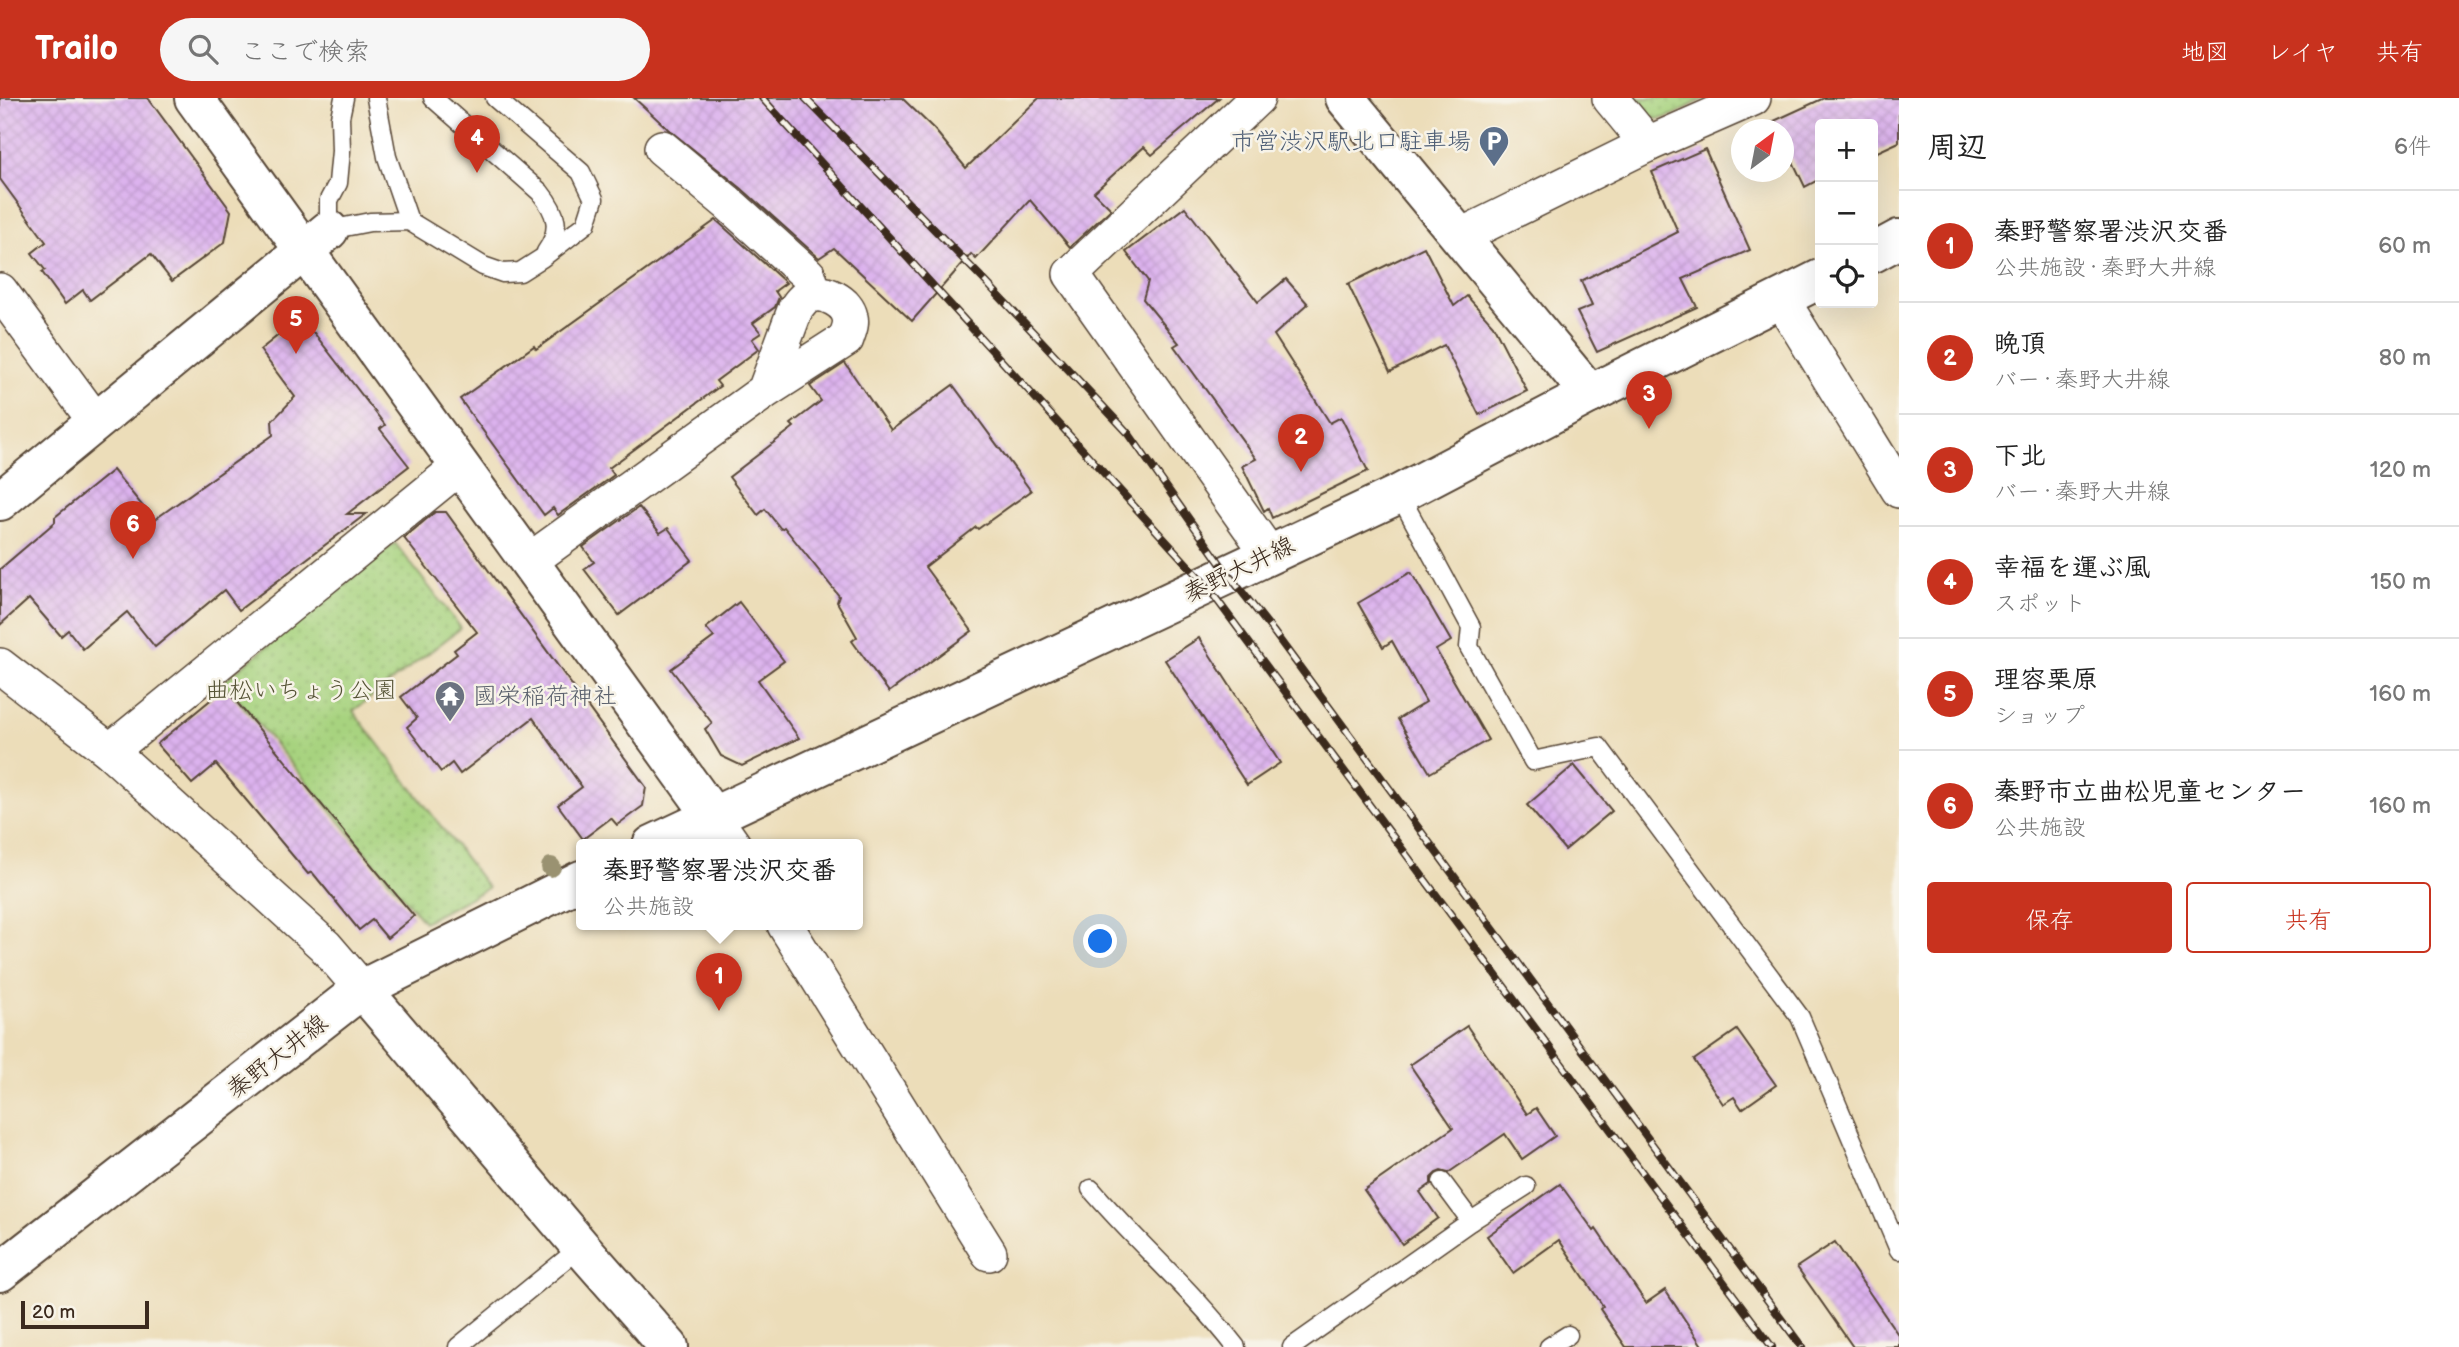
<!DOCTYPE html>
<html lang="ja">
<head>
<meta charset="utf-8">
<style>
  body { margin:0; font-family:"Balsamiq Sans","Klee One",sans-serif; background:#f6f6f6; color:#222 }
  .controls { position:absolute; right:21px; top:21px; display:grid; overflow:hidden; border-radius:7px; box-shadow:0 7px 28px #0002 }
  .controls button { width:63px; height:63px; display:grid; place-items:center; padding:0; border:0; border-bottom:2px solid #e0e0e0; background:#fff; color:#222; font:35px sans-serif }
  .compass { position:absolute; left:1731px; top:21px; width:63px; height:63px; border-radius:50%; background:#fff; box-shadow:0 7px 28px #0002; rotate:32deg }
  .scale { position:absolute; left:21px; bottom:18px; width:128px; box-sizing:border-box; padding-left:7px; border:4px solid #3b2a1e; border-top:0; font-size:19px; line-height:24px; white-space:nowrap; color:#3b2a1e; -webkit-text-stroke:5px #f7f3e8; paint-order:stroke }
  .you { position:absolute; left:1101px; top:844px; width:24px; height:24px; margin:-18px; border:5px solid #fff; border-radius:50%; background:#1a73e8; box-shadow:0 0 0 10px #1a73e833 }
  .badge { display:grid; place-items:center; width:46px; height:46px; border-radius:50%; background:#c8321e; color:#fff; font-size:23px; font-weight:700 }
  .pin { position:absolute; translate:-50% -58px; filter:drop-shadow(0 2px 4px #0008) }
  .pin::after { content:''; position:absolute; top:37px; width:24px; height:21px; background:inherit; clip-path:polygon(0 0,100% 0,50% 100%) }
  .popup { position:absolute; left:576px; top:741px; width:287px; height:91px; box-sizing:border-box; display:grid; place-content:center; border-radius:7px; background:#fff; filter:drop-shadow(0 2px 5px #0005); font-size:23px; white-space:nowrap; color:#767676 }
  .popup b { font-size:26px; color:#222 }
  .popup::after { content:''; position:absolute; left:50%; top:100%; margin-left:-14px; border:14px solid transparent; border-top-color:#fff }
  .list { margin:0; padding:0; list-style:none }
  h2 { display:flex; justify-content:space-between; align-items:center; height:91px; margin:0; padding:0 28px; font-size:30px }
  h2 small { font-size:23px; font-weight:400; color:#767676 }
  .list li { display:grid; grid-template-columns:46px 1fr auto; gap:21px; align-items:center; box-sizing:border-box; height:112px; padding:0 28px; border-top:2px solid #e0e0e0 }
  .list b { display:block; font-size:26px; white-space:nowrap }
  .list p { margin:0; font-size:23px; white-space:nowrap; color:#767676 }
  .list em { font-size:23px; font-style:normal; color:#767676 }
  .actions { display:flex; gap:14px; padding:21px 28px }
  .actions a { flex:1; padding:16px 0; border:2px solid #c8321e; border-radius:7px; text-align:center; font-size:24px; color:#c8321e }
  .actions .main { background:#c8321e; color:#fff }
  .icon { flex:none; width:38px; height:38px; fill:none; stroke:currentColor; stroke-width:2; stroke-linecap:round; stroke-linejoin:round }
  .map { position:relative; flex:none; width:1899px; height:1249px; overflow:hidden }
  header { display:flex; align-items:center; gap:42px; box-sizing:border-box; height:98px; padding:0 35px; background:#c8321e; color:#fff }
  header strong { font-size:33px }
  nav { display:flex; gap:38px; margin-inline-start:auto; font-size:24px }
  .search { width:490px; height:63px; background:#f6f6f6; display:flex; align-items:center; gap:18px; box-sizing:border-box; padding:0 24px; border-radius:38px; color:#767676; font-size:26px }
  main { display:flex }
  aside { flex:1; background:#fff }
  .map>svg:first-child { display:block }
  .park { fill:url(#park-dots); stroke:#717e4e; stroke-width:2 }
  .building { fill:url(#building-cross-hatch) }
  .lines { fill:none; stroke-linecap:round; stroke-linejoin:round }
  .lane-casing { stroke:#564535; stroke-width:21 }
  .street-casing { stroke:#564535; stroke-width:38 }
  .secondary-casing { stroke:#564535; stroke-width:42 }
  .lane { stroke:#fff; stroke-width:18 }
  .street { stroke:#fff; stroke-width:35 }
  .secondary { stroke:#fff; stroke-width:38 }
  .rail-casing { stroke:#3b2a1e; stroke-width:8 }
  .rail { stroke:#f7f3e8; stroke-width:5; stroke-dasharray:16; stroke-linecap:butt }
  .tree { fill:#9a9271 }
  .labels { text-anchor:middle; stroke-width:5; stroke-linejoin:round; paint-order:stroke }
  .service-label { font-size:24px; fill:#4e5e75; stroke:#f7f3e8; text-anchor:end }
  .street-label { font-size:24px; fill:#3b2a1e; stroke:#f7f3e8 }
  .park-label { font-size:24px; fill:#565436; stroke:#f7f3e8 }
  .worship-label { font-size:24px; fill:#5b616d; stroke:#f7f3e8; text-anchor:start }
</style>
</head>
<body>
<header>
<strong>Trailo</strong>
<div class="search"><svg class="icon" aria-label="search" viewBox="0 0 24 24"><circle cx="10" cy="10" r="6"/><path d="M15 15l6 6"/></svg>ここで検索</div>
<nav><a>地図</a><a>レイヤ</a><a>共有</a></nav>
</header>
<main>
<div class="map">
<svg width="1899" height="1249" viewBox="0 0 1899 1249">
  <defs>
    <pattern id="park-dots" width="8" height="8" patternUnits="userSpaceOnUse" patternTransform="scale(1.75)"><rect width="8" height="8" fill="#a7d37f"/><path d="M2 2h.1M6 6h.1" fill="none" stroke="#91b56d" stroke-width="1.8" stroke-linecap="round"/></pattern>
    <pattern id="building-cross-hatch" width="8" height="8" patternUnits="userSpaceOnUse" patternTransform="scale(1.75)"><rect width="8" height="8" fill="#dcb2ee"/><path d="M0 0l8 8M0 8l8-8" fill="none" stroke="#be99cc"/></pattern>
  </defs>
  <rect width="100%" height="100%" fill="#f7f3e8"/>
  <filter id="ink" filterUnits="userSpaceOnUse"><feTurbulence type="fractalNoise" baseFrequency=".0143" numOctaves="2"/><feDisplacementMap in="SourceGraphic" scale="14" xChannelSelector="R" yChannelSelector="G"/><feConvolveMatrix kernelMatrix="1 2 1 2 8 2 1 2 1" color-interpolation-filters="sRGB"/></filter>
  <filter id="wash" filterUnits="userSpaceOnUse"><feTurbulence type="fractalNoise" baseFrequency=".00686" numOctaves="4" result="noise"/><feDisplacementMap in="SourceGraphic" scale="28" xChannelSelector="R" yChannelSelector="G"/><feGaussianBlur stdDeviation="1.57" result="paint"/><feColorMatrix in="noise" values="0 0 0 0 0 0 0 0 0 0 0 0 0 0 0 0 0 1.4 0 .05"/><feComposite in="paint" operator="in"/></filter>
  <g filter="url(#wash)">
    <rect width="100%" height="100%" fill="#ecddb9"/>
    <!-- park -->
    <g class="park">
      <path d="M1625,0H1706C1669,17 1656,37 1625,0Z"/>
      <path d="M395,445L461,530L353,613L488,790L424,824L223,584Z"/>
    </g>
    <g id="blocks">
      <!-- building -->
      <g class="building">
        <path d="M0,0H148L231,113L225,144L172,183L151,156L90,202L83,192L65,206L42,174L45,172L32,155L46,144L0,81Z"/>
        <path d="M634,0H902L934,31L966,70L1039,0H1219L1152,57L1144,49L1094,94L1111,111L1070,149L1030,102L976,161L971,156L912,223L834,150L819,160L741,90L668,31Z"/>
        <path d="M1824,0H1899V44L1873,56V26H1820V81L1805,89L1783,43V32H1778L1774,23Z"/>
        <path d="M1705,51L1750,152L1683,181L1697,209L1597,254L1577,214L1592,208L1581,183L1678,134L1652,74Z"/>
        <path d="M1185,109L1258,204L1286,181L1308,206L1274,237L1330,325L1341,319L1368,373L1272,420L1268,410L1264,413L1242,368L1256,361L1174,248L1179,245L1143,201L1148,183L1126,154Z"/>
        <path d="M716,122L786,185L775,193L779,199L775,209L753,225L761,235L752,241L759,251L716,283L720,288L609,370L614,377L558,417L553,410L544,417L460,301L534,248L536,251Z"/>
        <path d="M1424,149L1454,208L1467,198L1493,227L1527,293L1479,317L1444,247L1390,274L1348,186Z"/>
        <path d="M286,231L314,235L385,327L380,331L409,368L347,416H366L239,512L224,492L155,549L127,514L83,551L68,532L61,538L29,501L0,527V471L55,424V419L113,372L154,422L273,337L272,323L295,299L260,252Z"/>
        <path d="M845,265L891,332L953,287L1031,393L978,431L976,429L925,469L972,533L889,594L852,543L857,539L837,504L839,498L784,429L781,431L765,411L758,417L729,379L794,329L791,326L821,303L810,288Z"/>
        <path d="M639,409L660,435L668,430L692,462L619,517L584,471L594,464L583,449Z"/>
        <path d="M435,414H446L646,689L643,708L617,727L611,720L583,741L558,707L582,689L533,620L460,676L452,665L441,674L407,629L417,620L401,599L457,556L454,552L477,534L404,440Z"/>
        <path d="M1411,474L1451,543L1436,552L1488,642L1430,675L1398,621L1426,604L1392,543L1383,549L1358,505Z"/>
        <path d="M739,504L784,563L758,582L799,640L742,668L721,658L705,631L712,625L671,571L714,539L706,530Z"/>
        <path d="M1199,540L1280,665L1247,687L1165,562Z"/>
        <path d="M225,590L414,818L387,840L372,822L359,832L312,774L308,776L216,666L192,686L157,646Z"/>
        <path d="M1574,667L1612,713L1565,752L1527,707Z"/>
        <path d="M1467,928L1527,1016L1536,1010L1555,1038L1522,1061L1505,1036L1448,1075L1441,1073L1436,1075L1431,1080V1086L1420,1094L1438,1120L1402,1146L1364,1092L1453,1030L1410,967Z"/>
        <path d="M1737,932L1776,987L1742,1011L1734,999L1723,1006L1694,962Z"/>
        <path d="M1560,1086L1594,1133L1596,1131L1646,1205L1665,1192L1703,1249H1626L1600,1211L1603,1208L1559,1142L1513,1175L1487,1138Z"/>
        <path d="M1835,1144L1899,1238V1249H1853L1797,1169Z"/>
      </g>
    </g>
  </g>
  <g filter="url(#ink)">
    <use href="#blocks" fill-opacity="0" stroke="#564535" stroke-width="2"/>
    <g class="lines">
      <!-- lane casing -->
      <g class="lane-casing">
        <g id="lane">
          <path d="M344,0L340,19L341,53L338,85L329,102V132L370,124L409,123L483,168L503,175L520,174L542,160L586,126L594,101L581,74L495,0"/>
          <path d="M376,0L387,59L409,123"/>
          <path d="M433,0L540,94C557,115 562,131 546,154"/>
          <path d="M1399,396L1471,529L1469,549L1533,663L1599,649L1800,919L1899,1152"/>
          <path d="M1442,1084L1471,1123"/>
          <path d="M1091,1091C1137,1145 1192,1192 1236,1249"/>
          <path d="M458,1249L581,1149"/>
          <path d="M1292,1249L1471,1123L1526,1088"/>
          <path d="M1549,1249L1568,1237"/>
        </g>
      </g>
      <!-- street casing -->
      <g class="street-casing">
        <g id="street">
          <path d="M1257,0L1071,176L1269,456"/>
          <path d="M1610,0L1648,46"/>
          <path d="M662,50L728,105L808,177L814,196"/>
          <path d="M1459,139L1648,46L1753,0"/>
          <path d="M0,193L96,324"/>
          <path d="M1781,201L1899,392"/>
          <path d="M528,464L765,293L795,212C799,206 803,200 810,197C825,192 847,204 850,219C852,227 848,234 846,241L765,293"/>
          <path d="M0,568L110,653L325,848L362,891"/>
          <path d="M110,653L459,369"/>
          <path d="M712,717L733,747"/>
          <path d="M785,827L989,1155"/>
        </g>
      </g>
      <!-- secondary casing -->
      <g class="secondary-casing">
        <g id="secondary">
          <path d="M194,0L712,717"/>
          <path d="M1345,0L1590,296"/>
          <path d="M1873,155L1899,141"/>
          <path d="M0,403L329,132"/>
          <path d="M652,747L1399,396L1590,296L1820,181"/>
          <path d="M362,891L581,1149L669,1249"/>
          <path d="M0,1174L362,891L581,782"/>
        </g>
      </g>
      <!-- lane -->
      <use href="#lane" class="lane"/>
      <!-- street -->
      <use href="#street" class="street"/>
      <!-- secondary -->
      <use href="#secondary" class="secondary"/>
      <!-- rail casing -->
      <g class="rail-casing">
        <g id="rail">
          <path d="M762,0L1206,487L1772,1249"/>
          <path d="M805,0L984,182L1129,336L1227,475L1273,533L1802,1249"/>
        </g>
      </g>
      <!-- rail -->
      <use href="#rail" class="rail"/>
    </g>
    <!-- trees -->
    <circle class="tree" cx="551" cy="769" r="10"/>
  </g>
  <!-- icons -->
  <defs>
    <g id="parking-pin" transform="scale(1.575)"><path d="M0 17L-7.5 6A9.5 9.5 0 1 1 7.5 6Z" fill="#5c6f8a" stroke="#f7f3e8"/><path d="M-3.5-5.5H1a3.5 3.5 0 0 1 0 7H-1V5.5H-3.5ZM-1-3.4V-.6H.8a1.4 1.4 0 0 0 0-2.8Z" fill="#fff"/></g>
    <g id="temple-pin" transform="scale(1.575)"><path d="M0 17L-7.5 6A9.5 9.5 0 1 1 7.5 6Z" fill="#6b7280" stroke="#f7f3e8"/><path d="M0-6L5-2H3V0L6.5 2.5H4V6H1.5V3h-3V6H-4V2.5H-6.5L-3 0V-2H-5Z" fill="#fff"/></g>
  </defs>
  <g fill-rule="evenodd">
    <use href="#parking-pin" x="1494" y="43"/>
    <use href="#temple-pin" x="450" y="598"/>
  </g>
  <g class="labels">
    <!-- service labels -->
    <g class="service-label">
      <text x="1471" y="51">市営渋沢駅北口駐車場</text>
    </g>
    <!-- street labels -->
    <g class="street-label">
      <text transform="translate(1239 471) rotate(-26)" y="8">秦野大井線</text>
      <text transform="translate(277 958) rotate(-38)" y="8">秦野大井線</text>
    </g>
    <!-- park labels -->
    <g class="park-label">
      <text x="301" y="600">曲松いちょう公園</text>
    </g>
    <!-- worship labels -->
    <g class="worship-label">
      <text x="473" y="606">國栄稲荷神社</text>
    </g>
  </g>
</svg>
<div class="controls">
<button>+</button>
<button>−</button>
<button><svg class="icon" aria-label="locate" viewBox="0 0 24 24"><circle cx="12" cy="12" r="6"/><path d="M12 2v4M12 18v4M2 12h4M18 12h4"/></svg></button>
</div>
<svg class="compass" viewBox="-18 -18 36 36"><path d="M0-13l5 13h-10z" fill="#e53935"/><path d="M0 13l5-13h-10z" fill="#767676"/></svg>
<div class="scale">20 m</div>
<div class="you"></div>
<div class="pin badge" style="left:719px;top:913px">1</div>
<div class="popup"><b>秦野警察署渋沢交番</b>公共施設</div>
<div class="pin badge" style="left:1301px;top:374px">2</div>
<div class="pin badge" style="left:1649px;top:331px">3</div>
<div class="pin badge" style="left:477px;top:75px">4</div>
<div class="pin badge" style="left:296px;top:256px">5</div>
<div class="pin badge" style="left:133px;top:461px">6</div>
</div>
<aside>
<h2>周辺<small>6件</small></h2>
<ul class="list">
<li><span class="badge">1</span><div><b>秦野警察署渋沢交番</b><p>公共施設 · 秦野大井線</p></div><em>60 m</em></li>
<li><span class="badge">2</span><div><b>晩頂</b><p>バー · 秦野大井線</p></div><em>80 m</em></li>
<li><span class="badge">3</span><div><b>下北</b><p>バー · 秦野大井線</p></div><em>120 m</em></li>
<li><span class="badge">4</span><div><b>幸福を運ぶ風</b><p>スポット</p></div><em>150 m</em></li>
<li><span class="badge">5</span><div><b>理容栗原</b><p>ショップ</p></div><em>160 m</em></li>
<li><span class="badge">6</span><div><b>秦野市立曲松児童センター</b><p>公共施設</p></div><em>160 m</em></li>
</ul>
<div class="actions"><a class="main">保存</a><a>共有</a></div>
</aside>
</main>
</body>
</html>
